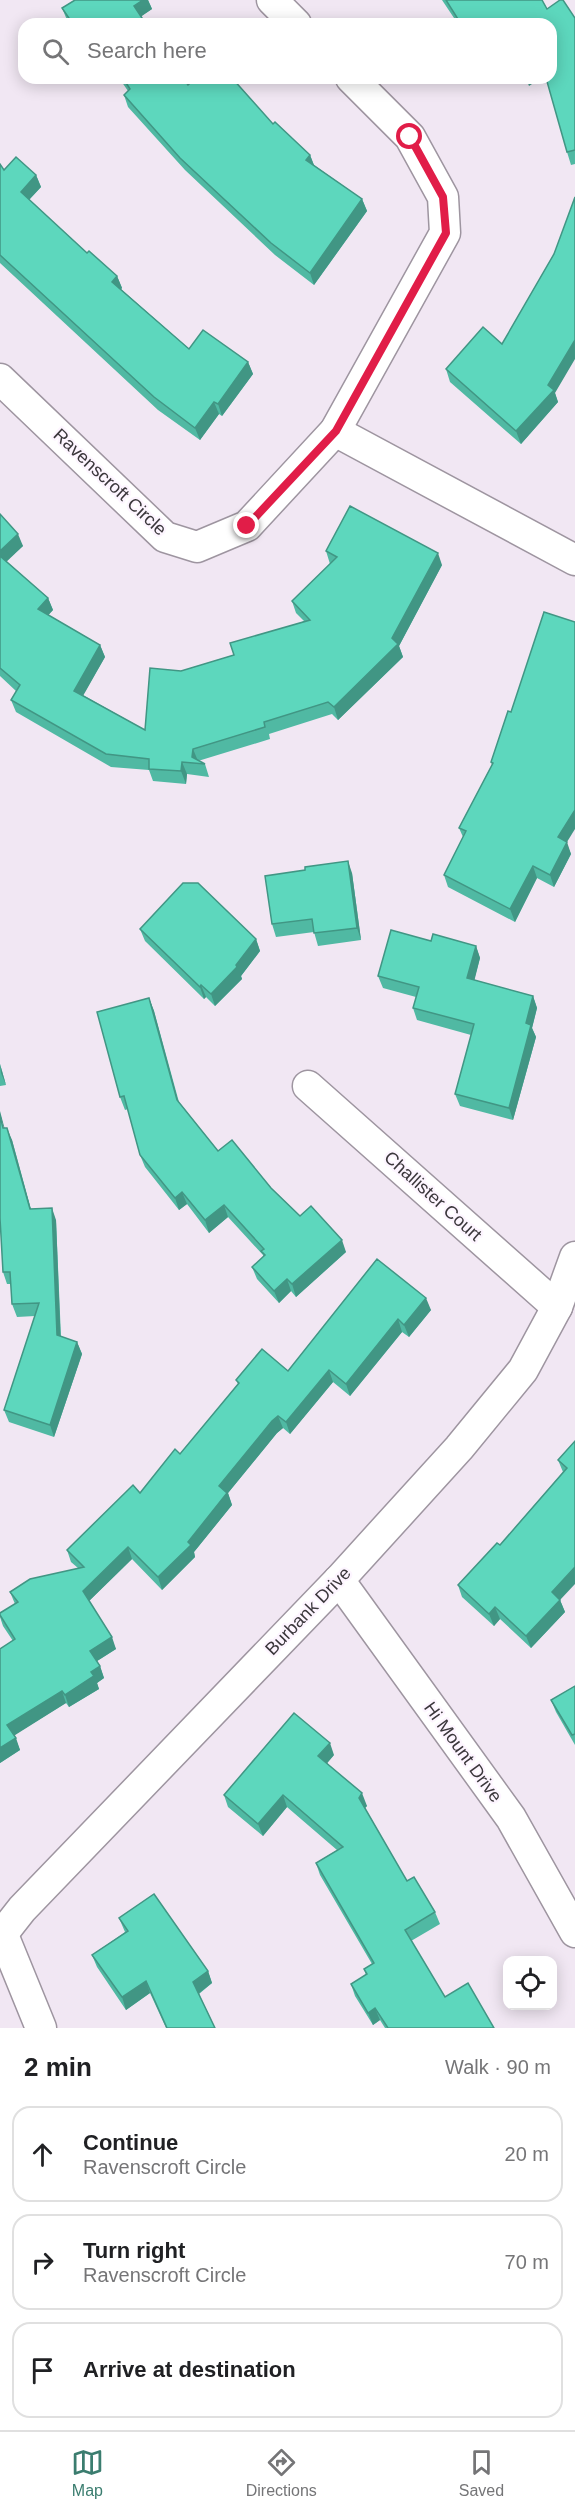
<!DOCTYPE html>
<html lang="en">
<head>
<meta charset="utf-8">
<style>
  body { margin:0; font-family:Helvetica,sans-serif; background:#f6f6f6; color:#202124 }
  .controls { position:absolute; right:18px; bottom:18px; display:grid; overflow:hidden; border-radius:12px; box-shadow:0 3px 15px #0003 }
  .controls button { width:54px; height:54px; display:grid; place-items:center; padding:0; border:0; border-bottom:2px solid #e0e0e0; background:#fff; color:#202124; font:30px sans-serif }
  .stop { position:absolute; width:18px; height:18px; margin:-14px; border:4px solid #e11d48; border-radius:50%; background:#fff }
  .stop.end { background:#e11d48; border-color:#fff; box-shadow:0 2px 6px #0008 }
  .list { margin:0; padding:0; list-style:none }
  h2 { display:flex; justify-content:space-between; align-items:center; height:78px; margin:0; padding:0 24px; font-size:26px }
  h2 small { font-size:20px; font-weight:400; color:#757577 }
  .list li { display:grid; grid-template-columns:39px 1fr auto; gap:18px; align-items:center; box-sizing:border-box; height:96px; margin:0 12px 12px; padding:0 12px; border:2px solid #e0e0e0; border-radius:18px }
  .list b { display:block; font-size:22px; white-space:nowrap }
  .list p { margin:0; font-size:20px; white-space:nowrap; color:#757577 }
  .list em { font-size:20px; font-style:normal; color:#757577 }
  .icon { flex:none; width:33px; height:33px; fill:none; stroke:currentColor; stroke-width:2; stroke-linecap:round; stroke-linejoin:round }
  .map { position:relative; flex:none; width:575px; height:2028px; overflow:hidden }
  .search { position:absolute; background:#fff; box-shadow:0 3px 15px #0003; left:18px; right:18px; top:18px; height:66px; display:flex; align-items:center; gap:15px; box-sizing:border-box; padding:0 21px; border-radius:18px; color:#757577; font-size:22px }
  .sheet { height:402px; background:#fff }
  nav { display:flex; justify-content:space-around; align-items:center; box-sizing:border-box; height:84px; border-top:2px solid #e0e0e0; background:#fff; font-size:16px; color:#757577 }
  nav a { display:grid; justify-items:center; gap:3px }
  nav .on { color:#3b7d6f }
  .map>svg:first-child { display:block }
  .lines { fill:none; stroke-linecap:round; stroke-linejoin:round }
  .street-casing { stroke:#9e95a0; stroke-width:33 }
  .street { stroke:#fff; stroke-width:30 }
  .wall { fill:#50b9a3 }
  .shaded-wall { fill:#419684 }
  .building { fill:#5dd7bd; stroke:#419684; stroke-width:1.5 }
  .route { stroke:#e11d48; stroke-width:8 }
  .labels { text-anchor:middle; stroke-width:4.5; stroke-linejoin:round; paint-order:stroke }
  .street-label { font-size:18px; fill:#3b373c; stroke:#fdf5ff }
</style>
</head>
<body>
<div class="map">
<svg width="575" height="2028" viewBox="0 0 575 2028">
  <rect width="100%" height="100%" fill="#f1e7f3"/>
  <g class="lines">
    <!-- street casing -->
    <g class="street-casing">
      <g id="street">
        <path d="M272,0L296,24"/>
        <path d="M0,379L165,537L197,547L247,526L335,431L445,233L443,197L410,137L351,78"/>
        <path d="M335,431L575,560"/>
        <path d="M308,1086L557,1307"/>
        <path d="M339,1580L511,1818L575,1932"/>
        <path d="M3,1935L41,2028"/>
        <path d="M0,1937L22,1909L339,1580L459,1448L523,1370L557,1307L575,1257"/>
      </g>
    </g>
    <!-- street -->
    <use href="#street" class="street"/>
  </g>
  <!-- wall -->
  <g class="wall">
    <path d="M75,0H148L152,9L141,16L146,24H69L67,20L62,8Z"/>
    <path d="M442,0H542L547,9L575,18V164L571,165L567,152L551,24H458Z"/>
    <path d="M119,78H183L188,85L273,124L310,155L314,165L362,199L367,211L314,285L275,255L185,170L128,107L124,95L128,91Z"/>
    <path d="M0,164L4,170L36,175L41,187L29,200L87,253L117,276L122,288L121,289L189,349L248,362L253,374L222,416L219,414L200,440L158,410L0,263Z"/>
    <path d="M554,254L555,393L558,402L521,444L450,382L446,369L502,344Z"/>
    <path d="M0,514L23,546L6,561L48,598L53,610L48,615L100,645L105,657L83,695L145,730L181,671L234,655L304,621L296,613L292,601L330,564L326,551L442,565L399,646L403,657L338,720L332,714L269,734L270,739L198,761L205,764L209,777L187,774L186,784L153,781L149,770L111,767L16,712L11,700L16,691L0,676Z"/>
    <path d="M508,711L571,854L554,887L537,878L515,922L448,887L444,875L463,837L459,828L492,765L491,762Z"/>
    <path d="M305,870L352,873L361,940L318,946L314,932L276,937L272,924Z"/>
    <path d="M140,929L256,939L260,951L241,976L242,979L215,1006L206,997L204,999L145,941Z"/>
    <path d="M431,941L476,946L480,958L474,980L533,996L537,1008L532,1028L536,1037L513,1120L460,1106L455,1094L471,1035L417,1020L413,1008L416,997L383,988L378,976Z"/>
    <path d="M149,998L154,1011L179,1102L218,1151L271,1188L300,1216L346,1252L296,1297L291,1291L279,1303L257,1279L252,1267L263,1257V1255L228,1217L209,1233L187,1204L179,1210L145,1167L140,1155L128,1109L125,1110L120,1097Z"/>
    <path d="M0,1064L6,1085L0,1086Z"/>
    <path d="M4,1128L12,1140L31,1209L56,1220L61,1337L77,1342L82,1354L54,1437L9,1422L4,1410L35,1316L17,1317L12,1304L11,1284H7L3,1272Z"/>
    <path d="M377,1259L431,1310L409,1337L402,1332L350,1396L333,1382L290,1434L283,1428L277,1433L228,1493L232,1505L194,1552L195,1557L162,1590L132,1559L89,1601L116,1649L97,1661L100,1666L104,1678L97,1683L99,1689L69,1707L66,1703L14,1735L20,1750L0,1763L13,1641L3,1626L0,1617V1613L15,1604L10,1592L78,1568L71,1562L67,1550L140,1493L180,1454L238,1384L236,1380L288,1371Z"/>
    <path d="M575,1441L560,1600L565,1612L531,1648L500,1619L494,1626L462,1597L458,1585L500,1545L563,1472L558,1460Z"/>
    <path d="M575,1686V1745L556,1712L551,1700Z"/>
    <path d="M334,1755L327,1763L367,1806L365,1808L407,1881L435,1912L440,1924L411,1941L445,1997L494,2028H385L380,2020L373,2025L355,1996L351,1984L366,1975L364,1969L372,1964L320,1875L316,1863L337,1850L287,1807L263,1836L228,1807L224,1795Z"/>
    <path d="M119,1918L208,1971L212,1983L199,1994L215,2028H166L150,1993L126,2010L97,1967L92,1955L125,1932Z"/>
  </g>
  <!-- shaded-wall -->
  <g class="shaded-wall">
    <path d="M143,0H148L152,9L139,18L134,6Z"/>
    <path d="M526,78H541L529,86Z"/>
    <path d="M310,155L315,168L306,160Z"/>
    <path d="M36,175L41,187L25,204L21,192Z"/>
    <path d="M362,199L367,211L314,285L310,273Z"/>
    <path d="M117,276L122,288L117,294L112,282Z"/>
    <path d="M575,340V359L555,393L558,402L521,444L516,431L548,385Z"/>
    <path d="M248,362L253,374L222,416L218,404Z"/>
    <path d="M214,402L219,414L200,440L195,428Z"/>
    <path d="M18,534L23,546L2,566L0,561V551Z"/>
    <path d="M438,553L442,565L399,646L403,657L338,720L334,707L392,638Z"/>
    <path d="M48,598L53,610L43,621L38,609Z"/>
    <path d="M100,645L105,657L79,703L74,691Z"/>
    <path d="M193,749L198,761L192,757Z"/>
    <path d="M182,762L187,774L186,784L181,771Z"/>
    <path d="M575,807V829L562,850L558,837Z"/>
    <path d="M567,842L571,854L554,887L550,875Z"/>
    <path d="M348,861L352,873L361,940L357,928Z"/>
    <path d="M533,866L537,878L515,922L510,909Z"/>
    <path d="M256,939L260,951L241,976L242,979L215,1006L211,994Z"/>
    <path d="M476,946L480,958L472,990L467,978Z"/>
    <path d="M201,985L206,997L204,999L200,987Z"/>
    <path d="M533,996L537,1008L532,1028L536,1037L513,1120L509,1108L526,1023Z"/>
    <path d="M149,998L154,1011L181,1112L177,1100Z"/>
    <path d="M0,1064L6,1085L1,1073Z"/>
    <path d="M0,1111L8,1141L0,1116Z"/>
    <path d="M7,1128L12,1140L34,1221L30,1209Z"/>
    <path d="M182,1192L187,1204L179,1210L175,1198Z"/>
    <path d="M224,1205L228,1217L209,1233L205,1220Z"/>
    <path d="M52,1208L56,1220L61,1348L57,1335Z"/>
    <path d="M342,1240L346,1252L296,1297L292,1284Z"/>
    <path d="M287,1279L291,1291L279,1303L274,1291Z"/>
    <path d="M426,1298L431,1310L409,1337L404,1325Z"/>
    <path d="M398,1319L402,1332L350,1396L346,1384Z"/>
    <path d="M77,1342L82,1354L54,1437L50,1425Z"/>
    <path d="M329,1370L333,1382L290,1434L286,1422Z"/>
    <path d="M278,1416L283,1428L277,1433L228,1493L232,1505L194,1552L195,1557L162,1590L158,1577L188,1542L219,1486L272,1421Z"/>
    <path d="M128,1547L132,1559L87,1603L83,1591Z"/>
    <path d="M575,1567V1584L560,1600L565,1612L531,1648L526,1636L552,1592Z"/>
    <path d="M495,1607L500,1619L494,1626L489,1614Z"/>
    <path d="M112,1637L116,1649L94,1663L90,1651Z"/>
    <path d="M100,1666L104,1678L97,1683L99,1689L69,1707L65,1695L91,1672Z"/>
    <path d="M62,1691L66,1703L12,1737L7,1725Z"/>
    <path d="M16,1738L20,1750L0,1763V1748Z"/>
    <path d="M330,1743L334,1755L323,1768L318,1756Z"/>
    <path d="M362,1793L367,1806L363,1810L359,1798Z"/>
    <path d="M283,1795L287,1807L263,1836L258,1824Z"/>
    <path d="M208,1971L212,1983L198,1994L193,1982Z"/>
    <path d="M146,1981L150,1993L126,2010L122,1997Z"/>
    <path d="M375,2008L380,2020L373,2025L368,2013Z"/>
  </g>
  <!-- building -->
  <g class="building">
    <path d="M75,0H143L134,6L146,24H73L62,8Z"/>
    <path d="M446,0H542L547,9L560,0H563L575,18V150L567,152L546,78H551V24H461Z"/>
    <path d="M123,78H183L188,85L196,78H232L273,124L275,122L310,155L306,160L362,199L310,273L271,243L180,158L124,95L130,89Z"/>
    <path d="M16,157L36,175L21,192L87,253L89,251L117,276L112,282L189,349L203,330L248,362L218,404L214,402L195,428L154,397L0,255V164L4,170Z"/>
    <path d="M575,197V340L548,385L554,390L516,431L446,369L483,327L502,344L554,254Z"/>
    <path d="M350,506L438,553L392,638L398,644L334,707L328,702L264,722L265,727L193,749L192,757L205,764L182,762L181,771L149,769V759L106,754L11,700L20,685L0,668V556L48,598L38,609L100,645L74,691L145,730L150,668L181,671L234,655L230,643L310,620L292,601L337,557L326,551Z"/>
    <path d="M0,514L18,534L0,551Z"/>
    <path d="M544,612L575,622V810L558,837L567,842L550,875L533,866L510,909L444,875L466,831L459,828L493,763L491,762L508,711L511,712Z"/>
    <path d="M348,861L357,928L314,933L312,919L272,924L265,876L305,870V867Z"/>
    <path d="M183,883H198L256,939L236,965L237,967L211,994L201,985L200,987L140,929Z"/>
    <path d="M391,930L431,941L433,934L476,946L467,978L533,996L526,1023L531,1025L509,1108L455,1094L474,1024L413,1008L419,987L378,976Z"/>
    <path d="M149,998L177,1100L218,1151L232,1140L271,1188L300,1216L311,1206L342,1240L292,1284L287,1279L274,1291L252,1267L265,1255L261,1251L264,1249L224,1205L205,1220L182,1192L175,1198L140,1155L124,1096L120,1097L97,1012Z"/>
    <path d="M0,1116L3,1128H7L30,1209L52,1208L57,1335L77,1342L50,1425L4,1410L39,1303L12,1304L10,1272H3L0,1218Z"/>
    <path d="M377,1259L426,1298L404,1325L398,1319L346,1384L329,1370L286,1422L278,1416L272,1421L219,1486L227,1493L188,1542L191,1545L158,1577L128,1547L83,1591L112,1637L90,1651L100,1666L91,1672L94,1676L65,1695L62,1691L7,1725L16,1738L0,1748V1649L15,1639L0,1615V1613L18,1602L10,1592L30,1579L84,1567L67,1550L133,1485L140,1493L175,1449L180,1454L239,1383L236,1380L262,1349L288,1371Z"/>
    <path d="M575,1441V1567L552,1592L560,1600L526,1636L495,1607L489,1614L458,1585L497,1543L500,1545L567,1468L558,1460Z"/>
    <path d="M575,1686V1734L572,1735L551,1700Z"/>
    <path d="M294,1713L330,1743L318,1756L362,1793L359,1798L407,1881L414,1877L435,1912L405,1930L445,1997L468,1983L494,2028H388L375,2008L368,2013L351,1984L367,1974L364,1969L374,1963L316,1863L343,1847L283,1795L258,1824L224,1795Z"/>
    <path d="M154,1894L208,1971L193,1982L215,2028H167L146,1981L122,1997L92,1955L128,1931L119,1918Z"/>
  </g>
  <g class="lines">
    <!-- route -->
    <path class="route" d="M247,526L336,431L446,233L443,197L410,137"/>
  </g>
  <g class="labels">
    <!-- street labels -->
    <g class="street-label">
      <text transform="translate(110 482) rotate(43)" y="6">Ravenscroft Circle</text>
      <text transform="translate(433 1196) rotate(42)" y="6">Challister Court</text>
      <text transform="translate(308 1611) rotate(-46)" y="6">Burbank Drive</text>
      <text transform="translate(463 1752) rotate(54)" y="6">Hi Mount Drive</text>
    </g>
  </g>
</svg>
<div class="controls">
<button><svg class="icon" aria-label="locate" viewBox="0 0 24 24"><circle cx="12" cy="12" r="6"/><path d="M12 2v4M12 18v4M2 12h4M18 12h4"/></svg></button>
</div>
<div class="stop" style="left:410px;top:137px"></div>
<div class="stop end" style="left:247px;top:526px"></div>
<div class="search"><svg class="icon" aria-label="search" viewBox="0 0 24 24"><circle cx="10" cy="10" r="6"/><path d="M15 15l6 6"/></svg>Search here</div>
</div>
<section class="sheet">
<h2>2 min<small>Walk · 90 m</small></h2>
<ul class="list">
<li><svg class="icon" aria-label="ahead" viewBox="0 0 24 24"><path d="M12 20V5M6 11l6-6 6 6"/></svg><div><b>Continue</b><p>Ravenscroft Circle</p></div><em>20 m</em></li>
<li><svg class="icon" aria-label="right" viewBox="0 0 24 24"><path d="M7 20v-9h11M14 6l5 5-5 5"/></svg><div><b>Turn right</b><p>Ravenscroft Circle</p></div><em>70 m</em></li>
<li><svg class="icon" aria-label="arrive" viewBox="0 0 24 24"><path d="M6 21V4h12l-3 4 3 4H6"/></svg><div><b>Arrive at destination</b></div></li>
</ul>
</section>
<nav>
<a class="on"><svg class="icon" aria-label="map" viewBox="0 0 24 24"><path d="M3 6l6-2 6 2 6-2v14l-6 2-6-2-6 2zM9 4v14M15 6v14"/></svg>Map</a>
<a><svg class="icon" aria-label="directions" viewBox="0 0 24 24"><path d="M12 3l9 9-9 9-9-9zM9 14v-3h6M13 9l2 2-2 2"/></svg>Directions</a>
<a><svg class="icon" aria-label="saved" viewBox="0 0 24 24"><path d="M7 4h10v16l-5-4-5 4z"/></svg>Saved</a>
</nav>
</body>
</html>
